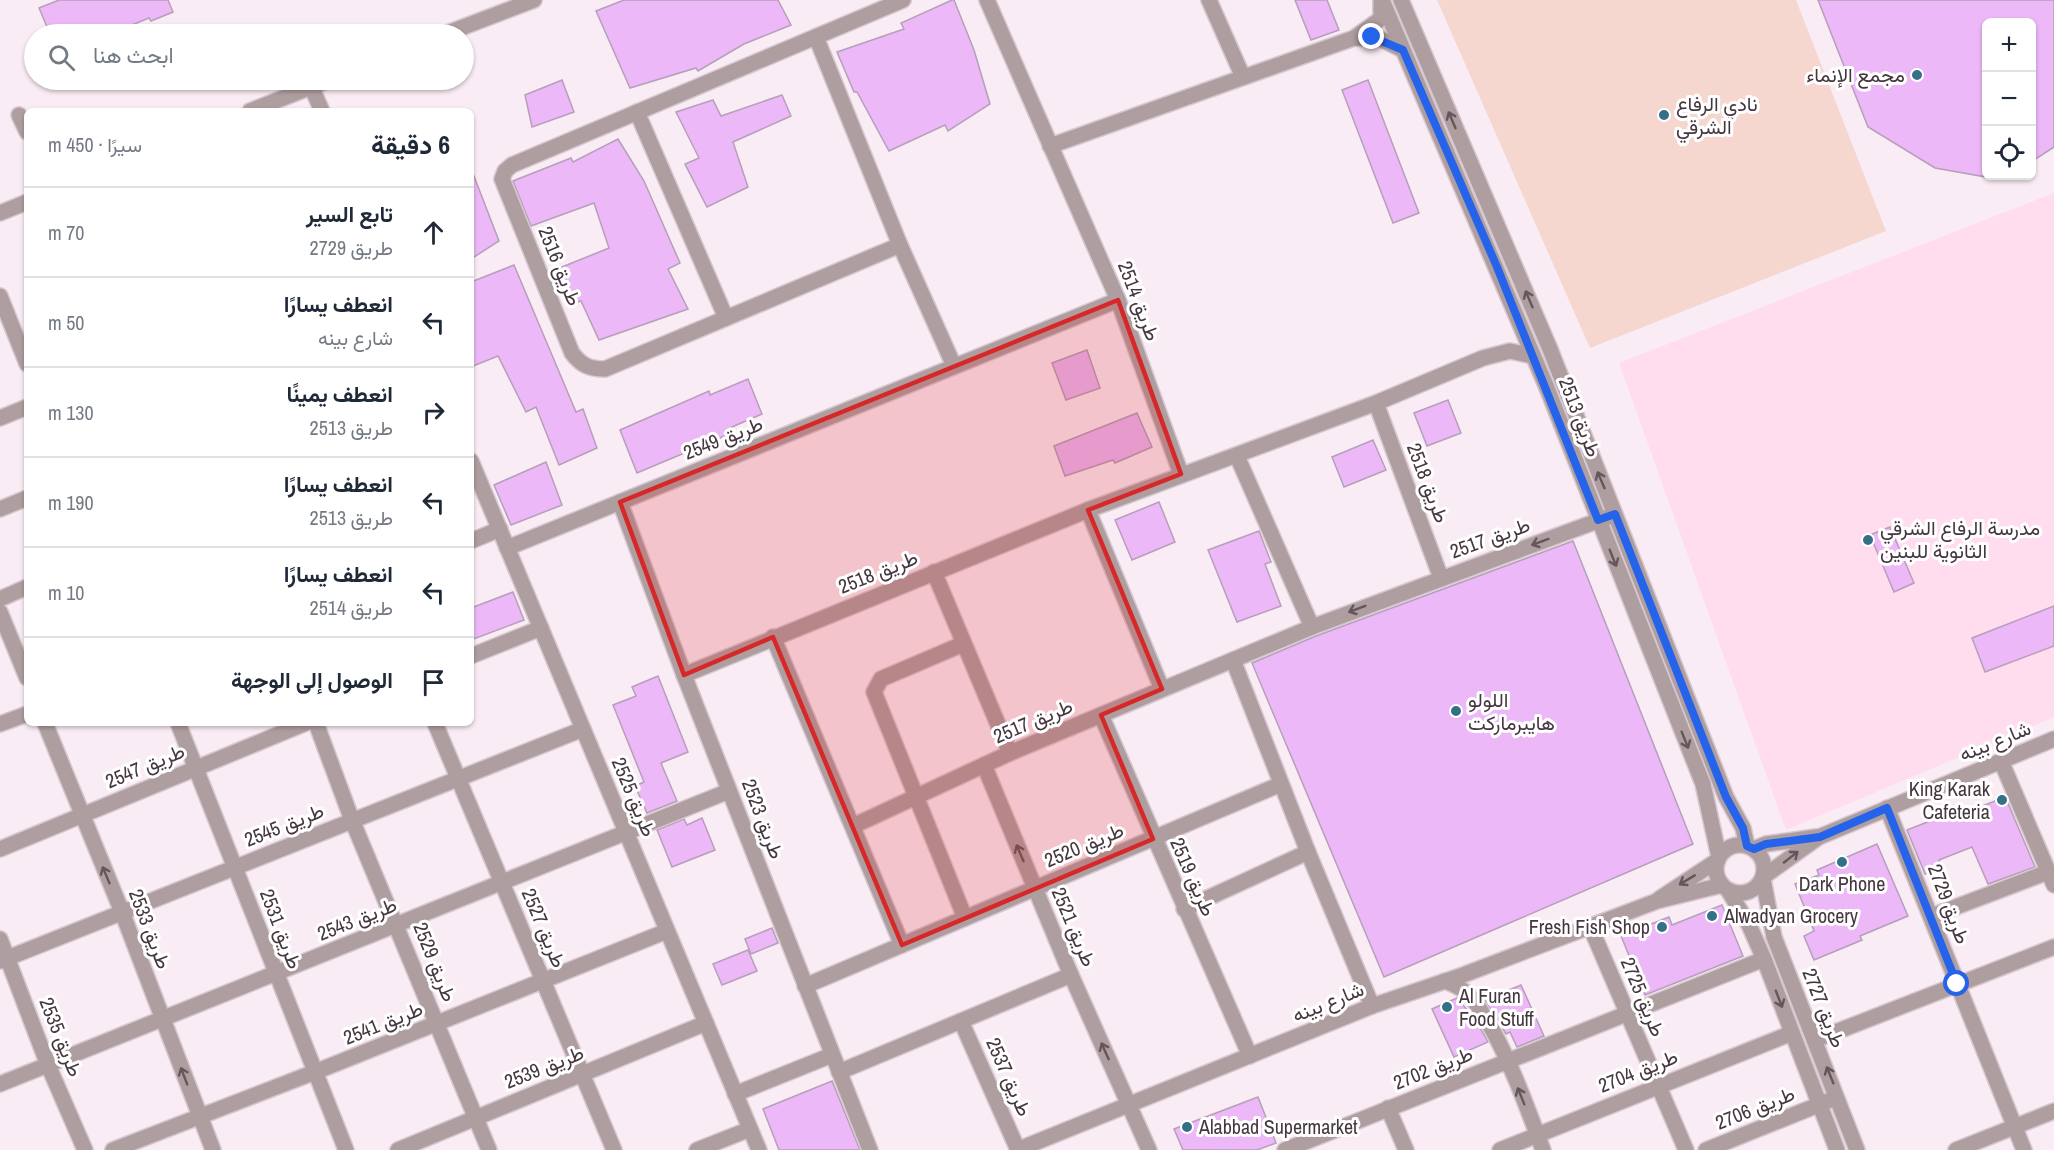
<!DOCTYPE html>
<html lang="ar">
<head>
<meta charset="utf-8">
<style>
  body { margin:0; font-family:"Archivo Narrow",Vazirmatn,sans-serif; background:#f2f2f3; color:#1f2937; direction:rtl }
  .controls { position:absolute; right:18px; top:18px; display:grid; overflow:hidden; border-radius:9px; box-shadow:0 2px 4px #0004 }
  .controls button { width:54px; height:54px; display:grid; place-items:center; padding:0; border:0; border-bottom:2px solid #e0e1e3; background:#fff; color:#1f2937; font:30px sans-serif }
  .stop { position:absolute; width:18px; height:18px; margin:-14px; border:4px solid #2563eb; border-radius:50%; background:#fff }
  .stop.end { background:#2563eb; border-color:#fff; box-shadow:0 2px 6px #0008 }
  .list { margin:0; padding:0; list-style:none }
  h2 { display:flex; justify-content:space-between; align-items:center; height:78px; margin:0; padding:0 24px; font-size:26px }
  h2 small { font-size:20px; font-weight:400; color:#747a83 }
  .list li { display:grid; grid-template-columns:39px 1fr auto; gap:18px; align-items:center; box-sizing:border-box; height:90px; padding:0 24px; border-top:2px solid #e0e1e3 }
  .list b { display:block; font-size:22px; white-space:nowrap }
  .list p { margin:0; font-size:20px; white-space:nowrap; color:#747a83 }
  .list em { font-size:20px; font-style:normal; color:#747a83 }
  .icon { flex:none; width:33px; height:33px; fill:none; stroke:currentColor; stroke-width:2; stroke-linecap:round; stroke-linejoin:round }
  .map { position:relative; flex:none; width:2054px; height:1150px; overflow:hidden; direction:ltr }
  .search { position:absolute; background:#fff; box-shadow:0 2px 4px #0004; left:24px; top:24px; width:450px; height:66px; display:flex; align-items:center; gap:15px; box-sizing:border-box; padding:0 21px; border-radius:33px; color:#747a83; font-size:22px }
  .panel { position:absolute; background:#fff; box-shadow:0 2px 4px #0004; left:24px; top:108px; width:450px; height:618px; border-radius:9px; direction:rtl }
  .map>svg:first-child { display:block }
  .built { fill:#ffddef }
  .green { fill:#f6d7d0 }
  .building { fill:#ecb8f7; stroke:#b59fba; stroke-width:1.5 }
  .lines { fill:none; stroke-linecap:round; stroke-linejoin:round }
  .minor-casing { stroke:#d6c8d0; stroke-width:18 }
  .minor { stroke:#af9ea0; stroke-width:15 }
  .oneway { stroke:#65565c }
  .route { stroke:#2563eb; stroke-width:8 }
  .marked { fill:#d62828; fill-opacity:0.2; stroke:#d62828; stroke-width:4.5; stroke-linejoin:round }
  .poi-dot { fill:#347188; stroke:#fff; stroke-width:2 }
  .labels { text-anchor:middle; stroke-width:6; stroke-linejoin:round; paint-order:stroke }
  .poi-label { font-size:20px; fill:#45373f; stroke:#fff; text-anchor:start }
  .street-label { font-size:20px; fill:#45373f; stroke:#fff }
</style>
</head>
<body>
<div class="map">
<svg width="2054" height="1150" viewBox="0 0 2054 1150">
  <rect width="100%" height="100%" fill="#faecf4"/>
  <!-- built -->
  <path class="built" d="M2054,193V717L1786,830L1619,363Z"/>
  <!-- green -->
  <path class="green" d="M1437,0H1796L1886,231L1590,348Z"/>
  <!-- building -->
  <g class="building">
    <path d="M59,0H168L173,12L151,21L149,18L110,34H50L39,8Z"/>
    <path d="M624,0H778L791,25L744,44L698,71L696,68L630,88L596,11Z"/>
    <path d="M952,0H954L974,50L990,104L948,131L945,125L889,151L857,92H854L837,52L904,29L901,23Z"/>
    <path d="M1295,0H1327L1339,30L1311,40Z"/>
    <path d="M1818,0H2054V147L2031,162V22H1986V177L1935,168L1868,127Z"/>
    <path d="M562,80L574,112L532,127L525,95Z"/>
    <path d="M1368,80L1419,213L1393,223L1342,90Z"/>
    <path d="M782,95L791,116L733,142L748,187L707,207L685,164L699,158L676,112L713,100L721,116Z"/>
    <path d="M618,139L644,181L680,263L668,269L688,309L599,340L581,301L574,303L562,267L609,248L594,203L531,226L513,181L571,158L573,162Z"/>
    <path d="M472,171L499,241L471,259V172Z"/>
    <path d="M514,265L576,412L583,409L597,448L559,465L536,407L526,412L498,356L471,367V282Z"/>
    <path d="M1087,350L1100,388L1066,400L1052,363Z"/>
    <path d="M748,379L762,414L725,430L727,435L637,473L620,430L709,391L710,395Z"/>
    <path d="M1448,400L1461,433L1427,446L1414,413Z"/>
    <path d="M1137,413L1152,447L1115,463L1113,460L1065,476L1054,446Z"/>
    <path d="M1373,440L1386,470L1344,487L1332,457Z"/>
    <path d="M546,462L562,505L511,525L494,485Z"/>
    <path d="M1159,502L1175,542L1132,560L1115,520Z"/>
    <path d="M1890,527L1914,583L1894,592L1870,535Z"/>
    <path d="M1259,531L1271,562L1265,564L1281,606L1237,622L1208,550Z"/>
    <path d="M1573,541L1693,844L1384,977L1252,663L1316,636Z"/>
    <path d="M513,592L524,620L471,640V608Z"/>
    <path d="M2054,606V646L1985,672L1972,638Z"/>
    <path d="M658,676L688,752L661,763L677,801L647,813L635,786L644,782L613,705L636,696L632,687Z"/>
    <path d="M1995,801H2007L2035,867L1988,884L1972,847L1939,860L1942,868L1925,874L1907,830L1958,810L1959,815Z"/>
    <path d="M702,818L715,850L672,867L657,830L684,819L687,825Z"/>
    <path d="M1877,844L1908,916L1860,936L1862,940L1814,960L1804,936L1814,931L1795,884L1819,875L1817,870Z"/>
    <path d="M1722,905L1743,956L1645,995L1621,936L1669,917L1672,925Z"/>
    <path d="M772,928L778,943L751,954L745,939Z"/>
    <path d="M748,950L757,971L722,985L713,964Z"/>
    <path d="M1521,985L1544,1036L1517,1047L1510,1032L1506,1034L1485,1000Z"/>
    <path d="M1457,998L1475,1019L1488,1042L1454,1057L1432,1009Z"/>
    <path d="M832,1081L860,1150H779L763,1109Z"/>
    <path d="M1258,1097L1276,1143L1257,1150H1183L1174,1129Z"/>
  </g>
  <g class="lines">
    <!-- minor casing -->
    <g class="minor-casing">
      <g id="minor">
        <path d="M987,0L1118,300L1181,474"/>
        <path d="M1209,0L1243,77"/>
        <path d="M1382,0L1547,388L1703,784L1719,857"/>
        <path d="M1401,0L1550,349L1726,797L1743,828L1747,846"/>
        <path d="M445,34L534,0"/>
        <path d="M816,37L900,245L954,366"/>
        <path d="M1354,38L1381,39L1403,50"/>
        <path d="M311,86L322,111"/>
        <path d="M250,111L329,80"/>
        <path d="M637,112L726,318"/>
        <path d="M19,115L27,132"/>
        <path d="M1050,146L1354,38L1379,20L1381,16V2"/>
        <path d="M0,213L27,202"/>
        <path d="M900,245L605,369C589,369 581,365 572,353L502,179L505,171L512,165L903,0"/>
        <path d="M0,296L27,364"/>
        <path d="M1376,403L1441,578"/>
        <path d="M0,418L27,407"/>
        <path d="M1237,456L1312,627"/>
        <path d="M471,461L759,1150"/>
        <path d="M620,502L684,675L870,1150"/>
        <path d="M0,509L27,498"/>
        <path d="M1088,510L1162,689"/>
        <path d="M471,541L500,529"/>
        <path d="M507,548L1118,300"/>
        <path d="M934,572L1010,753"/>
        <path d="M0,599L27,587"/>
        <path d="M0,612L27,678"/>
        <path d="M773,637L902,945"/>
        <path d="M963,644L881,679L874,692L965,918"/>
        <path d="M471,656L541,628"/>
        <path d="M1233,660L1308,852L1372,1006"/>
        <path d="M684,675L1088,510L1376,403L1483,358L1510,351L1533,356"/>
        <path d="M1101,715L1250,1056"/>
        <path d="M45,723L122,912L213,1150"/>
        <path d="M178,723L346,1150"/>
        <path d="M316,723L352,820L489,1150"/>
        <path d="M435,723L614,1150"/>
        <path d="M0,724L27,714"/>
        <path d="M2001,761L2054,885"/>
        <path d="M984,765L1071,975L1149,1150"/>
        <path d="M1887,808L2024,1150"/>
        <path d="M853,826L1010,753L1312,627L1608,517"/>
        <circle cx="1740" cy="869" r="24"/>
        <path d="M0,849L306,723"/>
        <path d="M1754,849L1766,844L1816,837"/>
        <path d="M1763,877L1819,837L2054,739"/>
        <path d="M1763,879L1774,937L1857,1150"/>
        <path d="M1728,890L1749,925L1764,959L1837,1150"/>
        <path d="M1659,899L1718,860"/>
        <path d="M1184,909L1308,852"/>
        <path d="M1932,916L2048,872"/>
        <path d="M1590,926L1686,1150"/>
        <path d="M0,939L48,1065L85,1150"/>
        <path d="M0,961L583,729"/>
        <path d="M1445,981C1456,985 1465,990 1472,998C1502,1037 1526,1104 1543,1150"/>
        <path d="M805,986L1281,784"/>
        <path d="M961,1021L1018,1150"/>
        <path d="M1815,1040L2054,947"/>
        <path d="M839,1072L1071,975"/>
        <path d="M0,1084L729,791"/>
        <path d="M735,1094L832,1055"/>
        <path d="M1388,1108L1406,1150"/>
        <path d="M113,1150L315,1072L667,931"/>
        <path d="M398,1150L706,1023"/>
        <path d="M697,1150L750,1129"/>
        <path d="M1017,1150L1372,1006L1463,975L1657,901L1722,885"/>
        <path d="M1285,1150L1764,959"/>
        <path d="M1500,1150L1792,1033"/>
        <path d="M1706,1150L1828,1101"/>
        <path d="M1956,1150L2054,1111"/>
      </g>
    </g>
    <!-- minor -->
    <use href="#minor" class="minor"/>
  </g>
  <!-- one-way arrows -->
  <defs><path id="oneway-shaft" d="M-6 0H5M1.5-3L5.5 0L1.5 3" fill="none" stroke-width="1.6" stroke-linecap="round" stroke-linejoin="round" transform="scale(1.5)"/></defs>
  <g class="oneway">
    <use href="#oneway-shaft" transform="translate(1452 120) rotate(-113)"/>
    <use href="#oneway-shaft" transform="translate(1529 299) rotate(-113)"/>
    <use href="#oneway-shaft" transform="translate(1601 480) rotate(-113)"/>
    <use href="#oneway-shaft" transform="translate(1540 542) rotate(160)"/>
    <use href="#oneway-shaft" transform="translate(1613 558) rotate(68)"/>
    <use href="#oneway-shaft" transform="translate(1357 609) rotate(159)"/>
    <use href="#oneway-shaft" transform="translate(1685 740) rotate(68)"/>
    <use href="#oneway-shaft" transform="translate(1020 853) rotate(-113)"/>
    <use href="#oneway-shaft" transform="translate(1791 857) rotate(-38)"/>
    <use href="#oneway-shaft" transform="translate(106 875) rotate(-113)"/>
    <use href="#oneway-shaft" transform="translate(1687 880) rotate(149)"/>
    <use href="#oneway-shaft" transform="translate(1779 999) rotate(69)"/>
    <use href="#oneway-shaft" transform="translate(1105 1051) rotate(-114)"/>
    <use href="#oneway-shaft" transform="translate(1830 1075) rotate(-112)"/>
    <use href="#oneway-shaft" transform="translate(184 1076) rotate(-111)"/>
    <use href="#oneway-shaft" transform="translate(1521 1096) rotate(-112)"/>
  </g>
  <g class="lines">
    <!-- route -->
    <path class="route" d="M1372,37L1403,50L1497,267L1598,520L1615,514L1726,797L1743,828L1747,846L1754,849L1766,844L1820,837L1887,808L1957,984"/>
  </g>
  <!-- marked area -->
  <path class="marked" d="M1118,300L1181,474L1088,510L1162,689L1101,715L1153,839L902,945L773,637L684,675L620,502Z"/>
  <!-- markers -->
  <g class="poi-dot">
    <circle cx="1917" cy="75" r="6"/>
    <circle cx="1664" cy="115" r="6"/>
    <circle cx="1868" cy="540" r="6"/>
    <circle cx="1456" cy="711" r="6"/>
    <circle cx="2002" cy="800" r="6"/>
    <circle cx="1842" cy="862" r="6"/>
    <circle cx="1712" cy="916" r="6"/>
    <circle cx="1662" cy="927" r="6"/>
    <circle cx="1447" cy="1007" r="6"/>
    <circle cx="1187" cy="1127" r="6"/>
  </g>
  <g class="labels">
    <!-- poi labels -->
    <g class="poi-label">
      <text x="1905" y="82" text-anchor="end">مجمع الإنماء</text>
      <text x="1676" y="111">نادي الرفاع<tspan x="1676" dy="23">الشرقي</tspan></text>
      <text x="1880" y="535">مدرسة الرفاع الشرقي<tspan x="1880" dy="23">الثانوية للبنين</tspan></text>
      <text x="1468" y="707">اللولو<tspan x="1468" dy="23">هايبرماركت</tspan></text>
      <text x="1990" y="796" text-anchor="end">King Karak<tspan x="1990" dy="23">Cafeteria</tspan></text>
      <text x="1842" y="891" text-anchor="middle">Dark Phone</text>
      <text x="1724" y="923">Alwadyan Grocery</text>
      <text x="1650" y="934" text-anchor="end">Fresh Fish Shop</text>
      <text x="1459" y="1003">Al Furan<tspan x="1459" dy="23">Food Stuff</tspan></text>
      <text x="1199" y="1134">Alabbad Supermarket</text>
    </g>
    <!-- street labels -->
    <g class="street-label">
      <text transform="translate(560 266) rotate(68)" y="7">طريق 2516</text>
      <text transform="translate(1139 301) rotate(69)" y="7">طريق 2514</text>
      <text transform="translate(1580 417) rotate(69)" y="7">طريق 2513</text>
      <text transform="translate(723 438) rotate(-22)" y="7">طريق 2549</text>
      <text transform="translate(1428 483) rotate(69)" y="7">طريق 2518</text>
      <text transform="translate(1490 538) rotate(-20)" y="7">طريق 2517</text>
      <text transform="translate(878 572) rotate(-22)" y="7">طريق 2518</text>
      <text transform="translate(1033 721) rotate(-23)" y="7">طريق 2517</text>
      <text transform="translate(1995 741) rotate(-22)" y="7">شارع بينه</text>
      <text transform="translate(145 766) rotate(-23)" y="7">طريق 2547</text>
      <text transform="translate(634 797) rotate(67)" y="7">طريق 2525</text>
      <text transform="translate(763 819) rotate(69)" y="7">طريق 2523</text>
      <text transform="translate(284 825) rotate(-22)" y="7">طريق 2545</text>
      <text transform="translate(1084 845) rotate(-23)" y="7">طريق 2520</text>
      <text transform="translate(1193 877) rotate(66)" y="7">طريق 2519</text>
      <text transform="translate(1949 904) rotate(69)" y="7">طريق 2729</text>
      <text transform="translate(357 919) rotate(-22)" y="7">طريق 2543</text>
      <text transform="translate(1074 927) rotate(67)" y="7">طريق 2521</text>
      <text transform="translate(544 928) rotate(67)" y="7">طريق 2527</text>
      <text transform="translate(150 929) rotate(69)" y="7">طريق 2533</text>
      <text transform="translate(281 929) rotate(69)" y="7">طريق 2531</text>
      <text transform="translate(435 962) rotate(68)" y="7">طريق 2529</text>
      <text transform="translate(1643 997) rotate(67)" y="7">طريق 2725</text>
      <text transform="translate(1328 1002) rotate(-22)" y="7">شارع بينه</text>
      <text transform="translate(1824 1008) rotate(68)" y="7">طريق 2727</text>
      <text transform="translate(383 1023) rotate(-22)" y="7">طريق 2541</text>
      <text transform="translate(61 1037) rotate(68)" y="7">طريق 2535</text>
      <text transform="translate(544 1067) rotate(-22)" y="7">طريق 2539</text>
      <text transform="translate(1433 1068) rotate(-22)" y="7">طريق 2702</text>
      <text transform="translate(1638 1071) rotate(-22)" y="7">طريق 2704</text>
      <text transform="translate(1009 1077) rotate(66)" y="7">طريق 2537</text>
      <text transform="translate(1755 1108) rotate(-22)" y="7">طريق 2706</text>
    </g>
  </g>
</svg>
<div class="controls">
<button>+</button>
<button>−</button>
<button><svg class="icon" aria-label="locate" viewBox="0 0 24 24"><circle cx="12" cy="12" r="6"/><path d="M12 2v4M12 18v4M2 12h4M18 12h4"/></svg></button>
</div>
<div class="stop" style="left:1957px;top:984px"></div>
<div class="stop end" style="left:1372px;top:37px"></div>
<div class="search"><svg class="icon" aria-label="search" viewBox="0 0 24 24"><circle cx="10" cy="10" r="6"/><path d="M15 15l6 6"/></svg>ابحث هنا</div>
<section class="panel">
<h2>6 دقيقة<small>سيرًا · 450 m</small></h2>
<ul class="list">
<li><svg class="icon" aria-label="ahead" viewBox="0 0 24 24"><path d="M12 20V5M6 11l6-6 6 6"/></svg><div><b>تابع السير</b><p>طريق 2729</p></div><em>70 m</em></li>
<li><svg class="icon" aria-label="left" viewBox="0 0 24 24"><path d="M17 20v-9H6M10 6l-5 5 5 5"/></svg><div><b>انعطف يسارًا</b><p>شارع بينه</p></div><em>50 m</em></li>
<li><svg class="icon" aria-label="right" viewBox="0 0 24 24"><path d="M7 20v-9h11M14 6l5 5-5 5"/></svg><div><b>انعطف يمينًا</b><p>طريق 2513</p></div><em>130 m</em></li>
<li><svg class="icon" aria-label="left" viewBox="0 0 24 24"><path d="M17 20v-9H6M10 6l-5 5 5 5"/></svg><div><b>انعطف يسارًا</b><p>طريق 2513</p></div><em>190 m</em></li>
<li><svg class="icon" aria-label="left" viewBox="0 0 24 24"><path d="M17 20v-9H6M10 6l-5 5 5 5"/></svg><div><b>انعطف يسارًا</b><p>طريق 2514</p></div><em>10 m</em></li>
<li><svg class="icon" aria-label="arrive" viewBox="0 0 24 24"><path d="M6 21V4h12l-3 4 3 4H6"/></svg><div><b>الوصول إلى الوجهة</b></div></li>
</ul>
</section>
</div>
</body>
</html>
